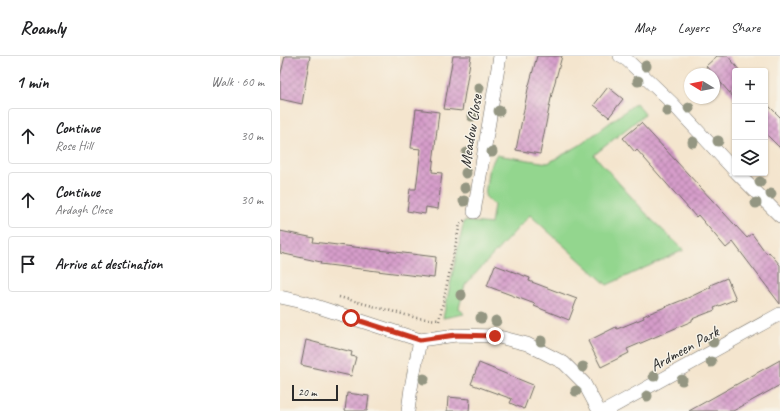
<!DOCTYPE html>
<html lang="en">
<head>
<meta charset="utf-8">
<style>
  body { margin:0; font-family:Caveat,sans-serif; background:#f2f2f2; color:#202124 }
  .controls { position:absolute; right:12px; top:12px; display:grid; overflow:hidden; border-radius:4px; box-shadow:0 1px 3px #0004 }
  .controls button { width:36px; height:36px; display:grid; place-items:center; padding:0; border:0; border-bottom:1px solid #e0e0e0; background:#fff; color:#202124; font:20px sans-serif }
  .compass { position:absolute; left:404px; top:12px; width:36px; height:36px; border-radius:50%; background:#fff; box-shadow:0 1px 3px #0004; rotate:280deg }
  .scale { position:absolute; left:12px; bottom:10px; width:46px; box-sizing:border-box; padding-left:4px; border:2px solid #2b2b2b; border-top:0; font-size:11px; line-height:14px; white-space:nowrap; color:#2b2b2b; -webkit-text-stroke:3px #f7f3e8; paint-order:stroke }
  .stop { position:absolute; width:12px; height:12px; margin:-9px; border:3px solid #c8321e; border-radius:50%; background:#fff }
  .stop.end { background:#c8321e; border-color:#fff; box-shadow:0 1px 4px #0008 }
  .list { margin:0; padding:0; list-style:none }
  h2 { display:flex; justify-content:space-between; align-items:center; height:52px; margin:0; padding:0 16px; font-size:17px }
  h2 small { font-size:13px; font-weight:400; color:#757577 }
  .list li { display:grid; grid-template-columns:26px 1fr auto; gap:12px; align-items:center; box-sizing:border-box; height:56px; margin:0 8px 8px; padding:0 8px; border:1px solid #e0e0e0; border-radius:4px }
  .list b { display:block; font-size:15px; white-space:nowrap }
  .list p { margin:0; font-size:13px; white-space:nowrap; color:#757577 }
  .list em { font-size:13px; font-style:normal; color:#757577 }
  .icon { flex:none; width:22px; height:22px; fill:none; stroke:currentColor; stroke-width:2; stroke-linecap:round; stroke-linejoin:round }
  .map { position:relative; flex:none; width:500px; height:355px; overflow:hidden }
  header { display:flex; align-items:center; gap:24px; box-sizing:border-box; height:56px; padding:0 20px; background:#fff; border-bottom:1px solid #e0e0e0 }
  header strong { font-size:19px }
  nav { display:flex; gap:22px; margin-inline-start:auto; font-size:14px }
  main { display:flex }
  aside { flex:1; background:#fff }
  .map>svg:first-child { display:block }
  .green { fill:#93d68e; stroke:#5f805c }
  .building { fill:url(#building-cross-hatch) }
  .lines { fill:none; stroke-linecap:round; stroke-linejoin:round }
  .street-casing { stroke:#716c64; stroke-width:14 }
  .path { stroke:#716c64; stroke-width:2.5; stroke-dasharray:1 3; stroke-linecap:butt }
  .street { stroke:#fff; stroke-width:13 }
  .tree { fill:#949682 }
  .route { stroke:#c8321e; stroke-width:5 }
  .labels { text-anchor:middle; stroke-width:3; stroke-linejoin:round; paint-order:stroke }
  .street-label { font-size:16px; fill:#2b2b2b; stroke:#f7f3e8 }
</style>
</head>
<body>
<header>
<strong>Roamly</strong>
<nav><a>Map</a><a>Layers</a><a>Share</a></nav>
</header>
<main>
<aside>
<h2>1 min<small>Walk · 60 m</small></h2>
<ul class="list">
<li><svg class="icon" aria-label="ahead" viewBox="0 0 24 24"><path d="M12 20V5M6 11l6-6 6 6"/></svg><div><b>Continue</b><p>Rose Hill</p></div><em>30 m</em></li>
<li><svg class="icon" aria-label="ahead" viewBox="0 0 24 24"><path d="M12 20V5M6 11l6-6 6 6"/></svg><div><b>Continue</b><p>Ardagh Close</p></div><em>30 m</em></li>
<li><svg class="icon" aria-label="arrive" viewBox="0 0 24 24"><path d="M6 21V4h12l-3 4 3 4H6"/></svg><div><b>Arrive at destination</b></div></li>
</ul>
</aside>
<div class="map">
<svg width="500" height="355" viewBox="0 0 500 355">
  <defs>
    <pattern id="building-cross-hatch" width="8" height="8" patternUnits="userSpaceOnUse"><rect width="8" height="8" fill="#d69dca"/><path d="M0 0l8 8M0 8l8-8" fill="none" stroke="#ae80a4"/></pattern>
  </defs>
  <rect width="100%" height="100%" fill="#f7f3e8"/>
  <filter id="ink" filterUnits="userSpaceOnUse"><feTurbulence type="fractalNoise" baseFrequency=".025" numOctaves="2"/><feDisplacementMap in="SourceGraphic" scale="8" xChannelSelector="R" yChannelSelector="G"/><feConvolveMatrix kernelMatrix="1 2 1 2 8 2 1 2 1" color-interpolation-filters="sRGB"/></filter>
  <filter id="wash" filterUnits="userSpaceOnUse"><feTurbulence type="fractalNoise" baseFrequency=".012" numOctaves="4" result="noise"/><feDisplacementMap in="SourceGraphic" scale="16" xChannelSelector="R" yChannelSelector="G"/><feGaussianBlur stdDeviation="0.9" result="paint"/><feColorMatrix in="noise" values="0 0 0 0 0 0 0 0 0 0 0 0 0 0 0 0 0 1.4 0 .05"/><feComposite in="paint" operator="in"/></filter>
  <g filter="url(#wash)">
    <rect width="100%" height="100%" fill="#f4e5ce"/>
    <!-- green -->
    <path class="green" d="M356,47L365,58L314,99L371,163L404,194L327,229L250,159L185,229L179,252L184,258L163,262L184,165L211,168L214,149L205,140L208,116L216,99L268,107L300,89Z"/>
    <g id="blocks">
      <!-- building -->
      <g class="building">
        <path d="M5,0H30L22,48L0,43V21Z"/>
        <path d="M173,0H191L182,55L164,53Z"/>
        <path d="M257,0H282L272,37L260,98L236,94L248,33Z"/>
        <path d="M437,0H448L460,15H455V43L426,10Z"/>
        <path d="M328,31L343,43L329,61L314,49Z"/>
        <path d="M485,46L500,61V92L485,77Z"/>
        <path d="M136,53L159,56L152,116L162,117L158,153L146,151L145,158L127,155L130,133H136L141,93L131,92Z"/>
        <path d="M361,67L467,182L472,178L487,198L489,196L500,209V248L453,186L446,192L418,159L416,161L357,94L355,96L343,82Z"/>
        <path d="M0,175L34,182L33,186L156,201L154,222L40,208L41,206L0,197Z"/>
        <path d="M215,209L250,222L249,225L297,243L289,264L254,250L255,248L207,230Z"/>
        <path d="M447,222L456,243L434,252L435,254L412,263V265L347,293L349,297L321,311L308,285L336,271L337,273L364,262L363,260L410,241L431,231L430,229Z"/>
        <path d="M26,284L72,296L71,300L76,301L71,320L21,309Z"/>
        <path d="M500,304V329L484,338L453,355H409Z"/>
        <path d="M199,307L253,329L244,353L230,347L232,343L191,328Z"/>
        <path d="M67,337L89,340L87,355H65Z"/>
        <path d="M168,341L190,343L189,355H167Z"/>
      </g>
    </g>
  </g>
  <g filter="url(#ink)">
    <use href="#blocks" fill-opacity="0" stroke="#716c64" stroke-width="1"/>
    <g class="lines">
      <!-- street casing -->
      <g class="street-casing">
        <g id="street">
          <path d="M340,0L347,4L392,47L455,115"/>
          <path d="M457,117L500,160"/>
          <path d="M194,156L220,0"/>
          <path d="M0,241L23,246L140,284L176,279L215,280L247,288L284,307L304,327L319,355"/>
          <path d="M128,355L131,332L140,284"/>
          <path d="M325,355L500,258"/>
        </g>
      </g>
      <!-- path -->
      <g class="path">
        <path d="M59,241L137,262L159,264"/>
        <path d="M159,265L180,168L185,164"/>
      </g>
      <!-- street -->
      <use href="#street" class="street"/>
    </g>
    <!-- trees -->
    <g class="tree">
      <circle cx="366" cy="10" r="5.5"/>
      <circle cx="358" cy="25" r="5.5"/>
      <circle cx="199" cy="32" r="5.5"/>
      <circle cx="409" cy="52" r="5.5"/>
      <circle cx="219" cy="55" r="5.5"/>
      <circle cx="387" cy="55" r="5.5"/>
      <circle cx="192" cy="60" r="5.5"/>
      <circle cx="438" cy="85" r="5.5"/>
      <circle cx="413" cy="86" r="5.5"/>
      <circle cx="212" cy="96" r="5.5"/>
      <circle cx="187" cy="97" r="5.5"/>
      <circle cx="186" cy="117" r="5.5"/>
      <circle cx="480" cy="126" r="5.5"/>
      <circle cx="185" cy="132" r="5.5"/>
      <circle cx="491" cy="138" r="5.5"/>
      <circle cx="184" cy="145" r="5.5"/>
      <circle cx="476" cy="147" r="5.5"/>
      <circle cx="181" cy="239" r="5.5"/>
      <circle cx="201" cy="262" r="5.5"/>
      <circle cx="216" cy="265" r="5.5"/>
      <circle cx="261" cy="285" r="5.5"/>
      <circle cx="433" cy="286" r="5.5"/>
      <circle cx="431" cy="306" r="5.5"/>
      <circle cx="303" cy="311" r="5.5"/>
      <circle cx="374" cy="320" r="5.5"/>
      <circle cx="144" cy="323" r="5.5"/>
      <circle cx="402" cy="324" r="5.5"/>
      <circle cx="296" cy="335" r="5.5"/>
      <circle cx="367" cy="340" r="5.5"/>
    </g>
  </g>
  <g class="lines" filter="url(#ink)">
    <!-- route -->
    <path class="route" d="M71,262L140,284L176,279L215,280"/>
  </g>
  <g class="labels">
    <!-- street labels -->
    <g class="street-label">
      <text transform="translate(190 75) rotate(-81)" y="6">Meadow Close</text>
      <text transform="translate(404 292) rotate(-29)" y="6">Ardmeen Park</text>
    </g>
  </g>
</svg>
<div class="controls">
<button>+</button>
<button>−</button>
<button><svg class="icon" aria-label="layers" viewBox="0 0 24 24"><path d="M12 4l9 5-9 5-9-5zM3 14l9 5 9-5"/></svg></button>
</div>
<svg class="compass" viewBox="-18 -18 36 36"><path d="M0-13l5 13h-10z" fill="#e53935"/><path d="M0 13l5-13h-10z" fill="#757577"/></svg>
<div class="scale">20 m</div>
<div class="stop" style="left:71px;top:262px"></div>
<div class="stop end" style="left:215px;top:280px"></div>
</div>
</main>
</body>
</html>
